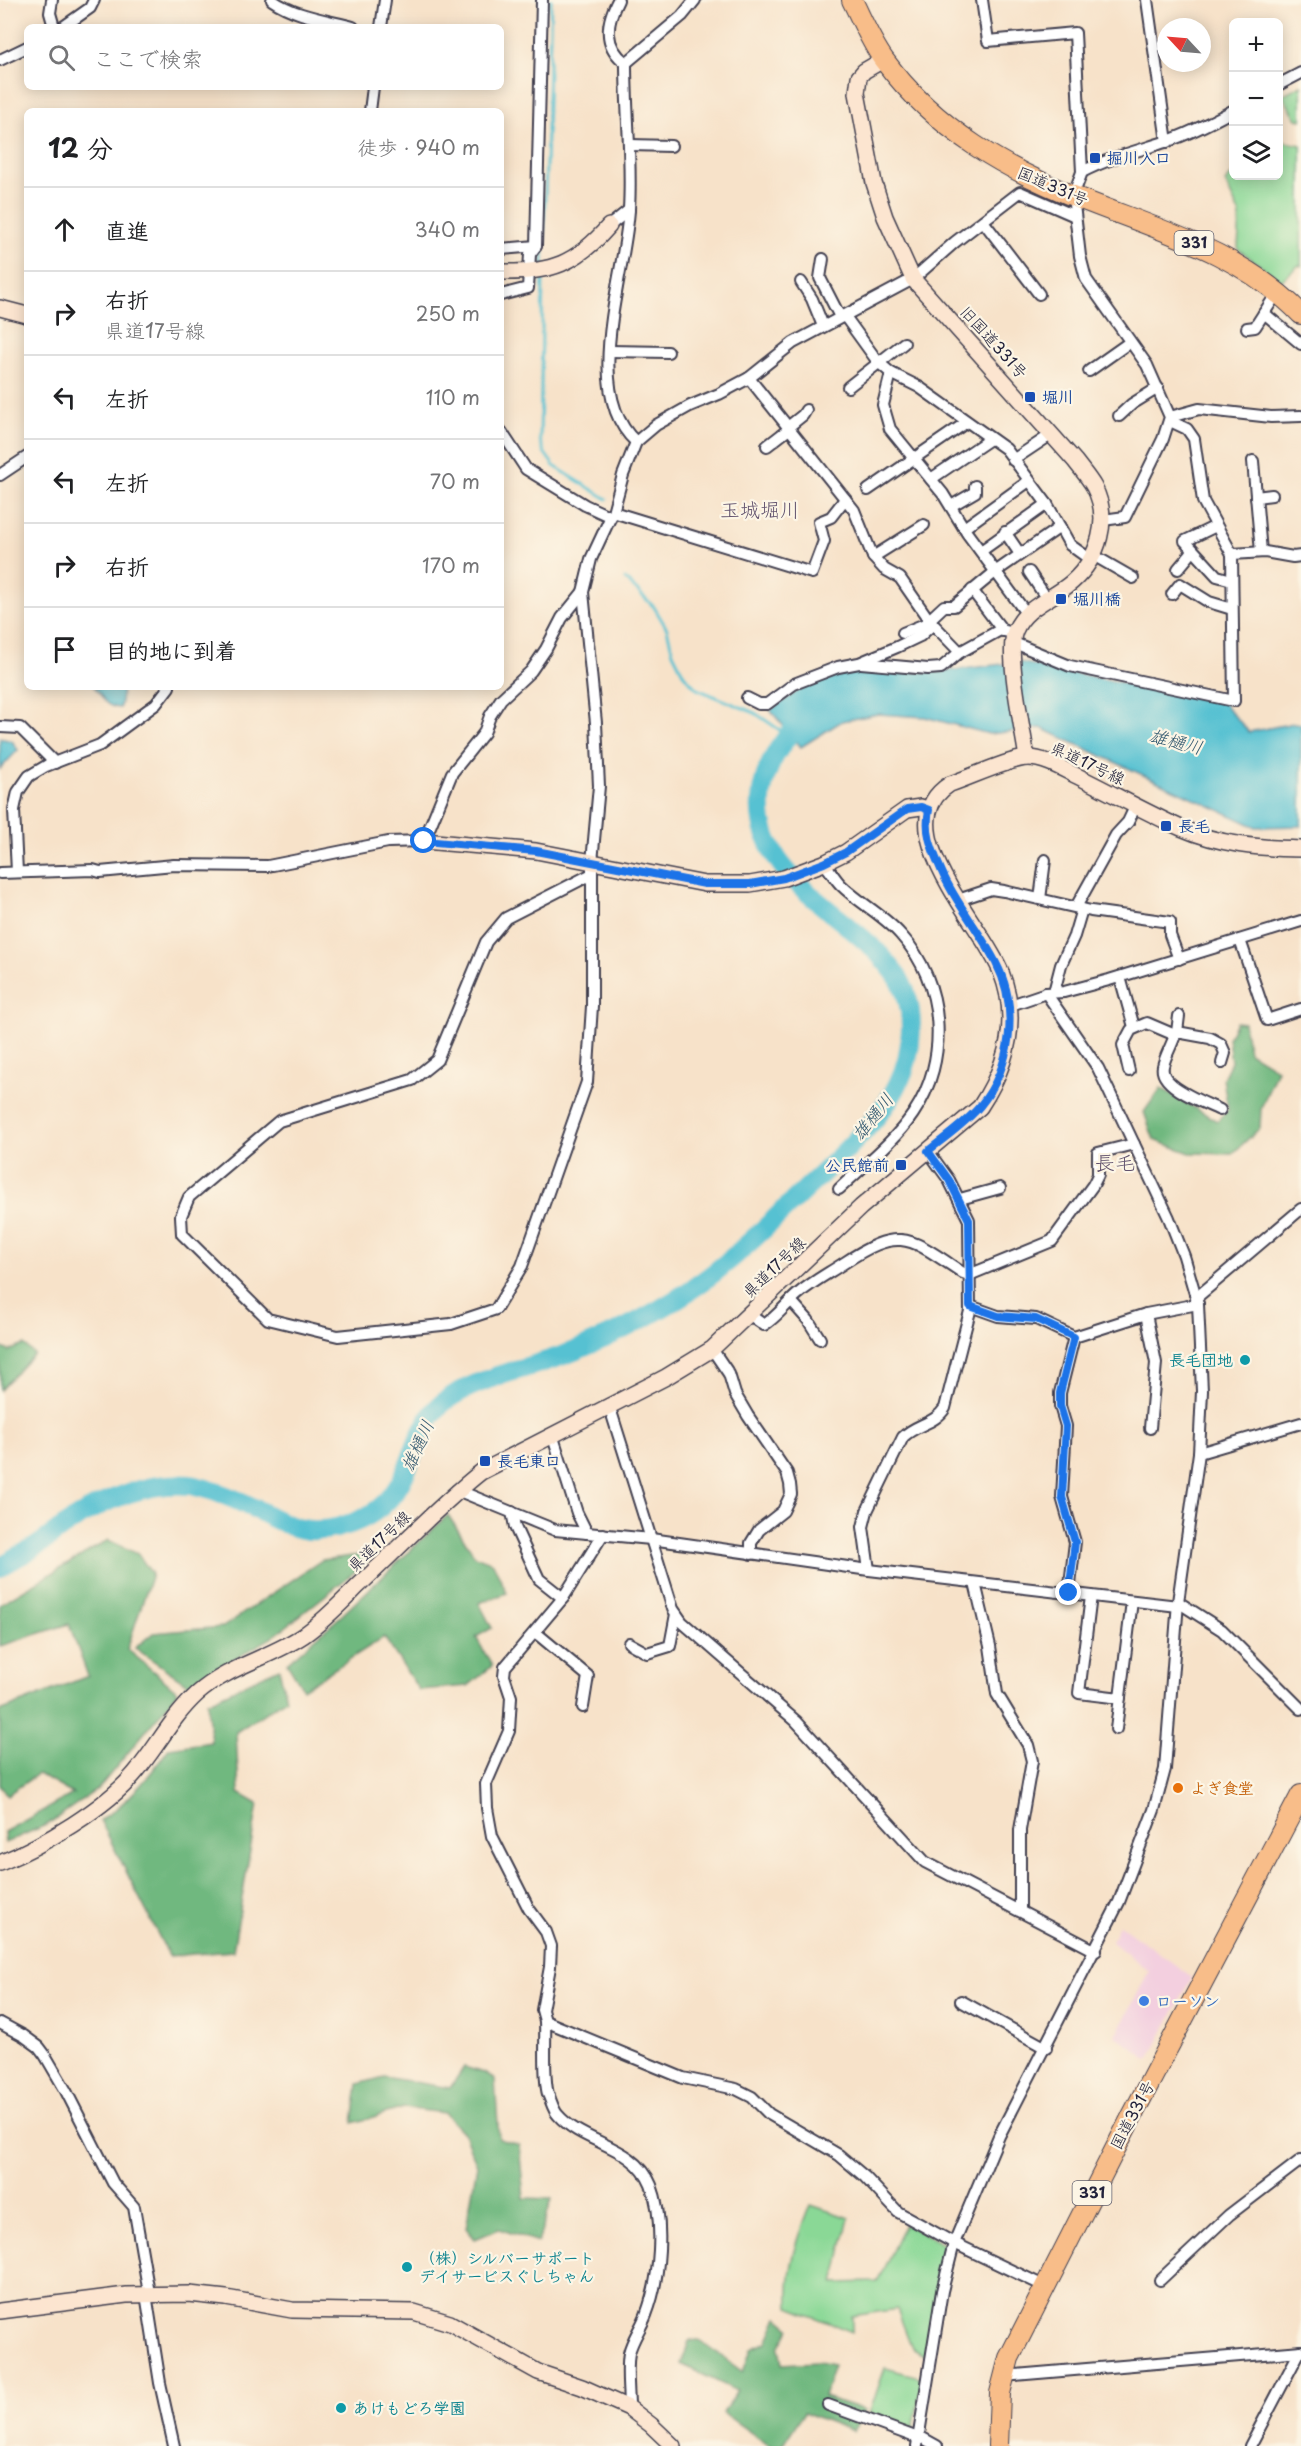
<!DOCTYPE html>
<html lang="ja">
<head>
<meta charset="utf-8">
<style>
  body { margin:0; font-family:"Playpen Sans","Klee One",sans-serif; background:#f2f2f2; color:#202124 }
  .controls { position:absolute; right:18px; top:18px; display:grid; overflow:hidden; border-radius:9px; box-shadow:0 3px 15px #0003 }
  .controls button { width:54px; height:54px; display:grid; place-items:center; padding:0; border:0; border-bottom:2px solid #e0e0e0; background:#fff; color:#202124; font:30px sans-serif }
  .compass { position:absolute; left:1157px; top:18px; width:54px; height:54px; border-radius:50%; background:#fff; box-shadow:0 3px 15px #0003; rotate:296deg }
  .stop { position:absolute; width:18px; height:18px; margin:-14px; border:4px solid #1a73e8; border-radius:50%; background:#fff }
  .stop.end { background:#1a73e8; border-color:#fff; box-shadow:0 2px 6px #0008 }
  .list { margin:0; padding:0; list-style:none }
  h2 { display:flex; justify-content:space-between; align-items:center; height:78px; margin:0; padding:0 24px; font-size:26px }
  h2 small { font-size:20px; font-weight:400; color:#757577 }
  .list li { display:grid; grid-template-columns:39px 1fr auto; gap:18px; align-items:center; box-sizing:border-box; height:84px; padding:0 24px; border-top:2px solid #e0e0e0 }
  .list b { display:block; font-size:22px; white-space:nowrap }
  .list p { margin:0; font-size:20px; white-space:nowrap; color:#757577 }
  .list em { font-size:20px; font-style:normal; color:#757577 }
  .icon { flex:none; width:33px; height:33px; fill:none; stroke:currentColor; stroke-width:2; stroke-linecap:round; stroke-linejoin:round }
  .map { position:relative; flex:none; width:1301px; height:2446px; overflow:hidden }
  .search { position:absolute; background:#fff; box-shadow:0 3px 15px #0003; left:24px; top:24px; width:480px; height:66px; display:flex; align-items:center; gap:15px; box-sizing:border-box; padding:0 21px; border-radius:9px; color:#757577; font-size:22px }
  .panel { position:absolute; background:#fff; box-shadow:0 3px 15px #0003; left:24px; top:108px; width:480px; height:582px; border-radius:9px }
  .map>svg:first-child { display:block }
  .built { fill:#f3cfdf }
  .green { fill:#8ad896; stroke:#567d68; stroke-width:1.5 }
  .forest { fill:#6fb87f; stroke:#486d5d; stroke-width:1.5 }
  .water { fill:#56c1d2; stroke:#3c7286; stroke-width:1.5 }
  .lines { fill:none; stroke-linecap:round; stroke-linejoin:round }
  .stream { stroke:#56c1d2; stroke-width:3 }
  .river { stroke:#56c1d2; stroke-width:20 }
  .street-casing { stroke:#423f50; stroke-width:14 }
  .secondary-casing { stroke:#423f50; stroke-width:18 }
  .highway-casing { stroke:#423f50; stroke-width:22 }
  .street { stroke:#fff; stroke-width:10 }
  .secondary { stroke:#fce5d0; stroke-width:15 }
  .highway { stroke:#f8bd89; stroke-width:20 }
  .route { stroke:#1a73e8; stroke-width:8 }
  .transit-dot { fill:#1a4fb4; stroke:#fcf5e5; stroke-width:2 }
  .culture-dot { fill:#0f9aa8; stroke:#fcf5e5; stroke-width:2 }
  .food-dot { fill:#e8710a; stroke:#fcf5e5; stroke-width:2 }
  .shop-dot { fill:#3f7fe0; stroke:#fcf5e5; stroke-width:2 }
  .labels { text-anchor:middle; stroke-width:4.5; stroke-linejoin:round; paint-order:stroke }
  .shield { fill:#fcf5e5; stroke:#63616e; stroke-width:1.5 }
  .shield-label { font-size:15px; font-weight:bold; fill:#22223b }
  .transit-label { font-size:16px; font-weight:bold; fill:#164399; stroke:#fcf5e5; text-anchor:start }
  .street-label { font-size:16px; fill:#22223b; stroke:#fcf5e5 }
  .culture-label { font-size:16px; font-weight:bold; fill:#0d838f; stroke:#fcf5e5; text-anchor:start }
  .food-label { font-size:16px; font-weight:bold; fill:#c56008; stroke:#fcf5e5; text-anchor:start }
  .shop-label { font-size:16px; font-weight:bold; fill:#366cbe; stroke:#fcf5e5; text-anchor:start }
  .water-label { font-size:18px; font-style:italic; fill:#345a70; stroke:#fcf5e5 }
  .quarter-label { font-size:20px; fill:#62536e; stroke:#fcf5e5 }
</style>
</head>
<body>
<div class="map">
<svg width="1301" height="2446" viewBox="0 0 1301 2446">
  <rect width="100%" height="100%" fill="#fcf5e5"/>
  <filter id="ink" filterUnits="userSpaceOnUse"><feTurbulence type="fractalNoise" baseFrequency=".0167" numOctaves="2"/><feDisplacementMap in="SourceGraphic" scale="12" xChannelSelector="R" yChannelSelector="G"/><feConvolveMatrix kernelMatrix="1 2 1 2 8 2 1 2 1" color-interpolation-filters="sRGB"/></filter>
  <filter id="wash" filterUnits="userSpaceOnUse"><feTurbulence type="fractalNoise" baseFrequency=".008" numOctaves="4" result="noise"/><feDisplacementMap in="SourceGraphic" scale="24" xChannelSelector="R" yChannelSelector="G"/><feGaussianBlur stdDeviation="1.35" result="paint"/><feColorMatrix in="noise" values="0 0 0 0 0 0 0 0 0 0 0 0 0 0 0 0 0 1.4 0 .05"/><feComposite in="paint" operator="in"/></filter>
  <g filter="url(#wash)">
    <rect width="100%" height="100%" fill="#f7e2c9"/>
    <!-- built -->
    <path class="built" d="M1119,1924L1192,1977L1149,2060L1116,2036L1149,1971L1112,1942Z"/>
    <!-- green -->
    <g class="green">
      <path d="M1301,85V120L1297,119L1282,95Z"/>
      <path d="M1279,141L1301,145V266L1299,265L1281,281L1238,249L1240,215L1225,182L1233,174L1234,176H1278Z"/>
      <path d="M811,2205L849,2218L834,2283L877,2282L905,2224L947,2246L927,2357L912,2348L897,2309L852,2316V2332L789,2307C787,2269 797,2240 811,2205Z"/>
      <path d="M885,2368L923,2378L913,2429L869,2414Z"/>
    </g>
    <!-- forest -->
    <g class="forest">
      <path d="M1236,1022L1244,1023L1249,1052L1277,1069L1261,1109L1260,1128L1232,1154L1190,1153L1154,1140L1144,1112L1161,1088L1217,1121L1228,1110L1223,1078L1231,1062L1228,1038Z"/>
      <path d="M24,1345L34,1354L0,1390V1347L9,1351Z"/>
      <path d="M448,1515L475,1556L493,1563L507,1593L479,1603L492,1628L476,1637L492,1666L468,1686L419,1690L384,1637L303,1689L287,1663L341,1616Z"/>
      <path d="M108,1540L138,1554L152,1574L127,1649L178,1692L99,1788L48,1824L5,1843L4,1832L73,1794L38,1774L7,1795L0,1785V1711L88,1676L69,1624L0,1646V1604Z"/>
      <path d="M360,1555L372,1558L273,1637L189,1685L135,1648L153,1633L223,1627L322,1560Z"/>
      <path d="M279,1668L286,1699L236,1732L239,1793L258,1804L233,1951L169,1956L100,1820C129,1802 149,1777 169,1748L211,1742L207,1702Z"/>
      <path d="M464,2067L484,2073L495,2080L499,2139L519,2145L524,2198L552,2199L538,2242L499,2229L475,2239L466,2228L477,2165L464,2134L444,2113L404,2108L353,2123L358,2084L384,2077L450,2088Z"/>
      <path d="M778,2317L790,2327L779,2349L782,2364L818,2362L834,2365L824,2397L865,2410L853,2431L804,2412L782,2446H770L723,2413L737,2391L681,2364L689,2341L699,2340L743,2372L751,2349L767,2342Z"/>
    </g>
    <!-- water -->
    <g class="water">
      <path d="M1019,662L1223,703L1249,732L1294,723L1301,724V826L1256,827L1041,728L989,734L925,717L878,714L842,721L801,747L770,710L804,687L850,672H939Z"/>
      <path d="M94,687H123L120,708C101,706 105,696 94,687Z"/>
      <path d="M0,738L12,741L18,750L0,769Z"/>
    </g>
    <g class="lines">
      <!-- stream -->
      <g class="stream">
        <path d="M543,265L551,0"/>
        <path d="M543,275L540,440L544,452L554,466L607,499"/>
        <path d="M625,579L654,607L667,629L673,653L684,675L697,689L755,713L787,735"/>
      </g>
      <!-- river -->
      <path class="river" d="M0,1567C11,1560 23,1554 34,1548C47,1540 59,1529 72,1521C105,1499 150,1481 190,1485C208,1488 225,1495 241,1502C277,1518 295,1537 336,1528C429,1506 397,1427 454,1395C488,1375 527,1369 564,1355C578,1350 593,1343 607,1337C649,1317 691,1293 726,1263C756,1238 783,1210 812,1183C839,1157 882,1118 898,1084C913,1054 917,1008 899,979C861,917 755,884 761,800C763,767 784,737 808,714"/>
    </g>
  </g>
  <g filter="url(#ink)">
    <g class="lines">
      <!-- street casing -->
      <g class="street-casing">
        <g id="street">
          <path d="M52,0L50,13L54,27"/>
          <path d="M272,0C295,16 326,20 353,27"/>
          <path d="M618,0C606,23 603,46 626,63"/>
          <path d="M982,0L988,41L1075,33L1082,172L1073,196L1080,256L1086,279L1147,365L1170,417L1163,439L1125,517L1103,520"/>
          <path d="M1147,0L1167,142"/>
          <path d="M63,27L90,8L94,0"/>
          <path d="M381,27L385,0"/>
          <path d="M0,60L27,47"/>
          <path d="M1278,85L1301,73"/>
          <path d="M370,111L373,87"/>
          <path d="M630,145L671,146"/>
          <path d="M1082,172C1109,158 1137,151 1165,142C1189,134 1212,122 1234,110"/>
          <path d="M983,221L1039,294"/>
          <path d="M609,226L629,210"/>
          <path d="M501,249L536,246"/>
          <path d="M823,259L820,278L840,317"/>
          <path d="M801,282L812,299L823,326"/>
          <path d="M1277,293L1264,313L1301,344"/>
          <path d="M501,295L528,288L530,254L536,246L542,0"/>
          <path d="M844,315L878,362L891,373L919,387L1006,449L1047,504L1070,545L1091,560"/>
          <path d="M1247,328L1255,327L1264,313"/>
          <path d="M609,351L668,352"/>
          <path d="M1089,371L1130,342"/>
          <path d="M891,373L883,405L890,429L943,494L967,533L1026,613"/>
          <path d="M749,378L854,510L873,557L884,569L900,578L929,620L960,652L1000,630L1014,633"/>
          <path d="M848,387L904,343"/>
          <path d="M1119,416L1132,404L1158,388"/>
          <path d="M1170,417L1199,409L1271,417L1301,416"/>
          <path d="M788,427L803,415L806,410"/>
          <path d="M501,431L526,469L585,505L611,517"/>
          <path d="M636,442C580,391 626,274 629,209C632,160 626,112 626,63L682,16L695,0"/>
          <path d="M767,446L789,429"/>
          <path d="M1013,460L1052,434"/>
          <path d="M1253,461L1261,552"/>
          <path d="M0,475L27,457"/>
          <path d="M931,479L990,439"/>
          <path d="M868,490L967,422"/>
          <path d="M1256,497L1272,495"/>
          <path d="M951,506L975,492V486"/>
          <path d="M613,512L812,573L824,541L819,522L831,517L845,499"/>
          <path d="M1216,526L1185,541L1217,576L1232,580"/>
          <path d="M964,528L1029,481"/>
          <path d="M1005,532L1020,554"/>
          <path d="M981,551L1047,504"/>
          <path d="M1232,554L1265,552L1293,557L1301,556"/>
          <path d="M1093,555L1133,578"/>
          <path d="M873,557L924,525"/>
          <path d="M1178,569L1193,551"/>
          <path d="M1029,572L1047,599"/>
          <path d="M972,590L1003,631"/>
          <path d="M1172,594L1180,584L1209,602L1232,609"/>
          <path d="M929,620L944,606H954L995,572L1060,527"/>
          <path d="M903,633L930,622"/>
          <path d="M1012,642L1070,666L1234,701L1232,554L1203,501L1194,439L1187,429L1170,421"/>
          <path d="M861,663L928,669L941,668L960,652"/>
          <path d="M747,698L759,704H767L794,684L838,667L859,663L897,647L920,636L933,624"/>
          <path d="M0,727L20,728L55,763"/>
          <path d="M824,863C830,870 835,879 841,885C859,903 884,915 901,935C945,983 950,1060 913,1114C894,1142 864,1165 839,1189"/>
          <path d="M17,872L14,810L18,792L29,776L46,766L100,745L156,704L169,687"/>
          <path d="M0,873L93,870L100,872L174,865L268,866L388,842L424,841L452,773L484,733L490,716L501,699L531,671L546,649L562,618L583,592"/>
          <path d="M592,874L506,918L486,942L437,1060L412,1080L279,1121L189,1197L181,1216L182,1234L268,1319L338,1336L451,1324L496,1309L522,1266L587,1082L592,1006V862L599,786L596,723L583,592L591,559L613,512L623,475L636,442L656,425L690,406L719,394L749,378L793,343L913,279L955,242L1020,192L1075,216"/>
          <path d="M1040,899L1045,860"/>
          <path d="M958,900L991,889L1004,891L1091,911L1170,922V935L1179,959"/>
          <path d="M1076,907L1116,835L1128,822L1136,805"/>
          <path d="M1240,940L1267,1020L1301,1009"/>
          <path d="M1120,977L1134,1027"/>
          <path d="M1054,992L1061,965L1074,936L1082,909"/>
          <path d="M1008,1006L1046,993L1064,992L1109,980L1301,921"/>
          <path d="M1177,1032L1179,1016"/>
          <path d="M1175,1035C1172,1045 1165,1056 1163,1066C1158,1086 1205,1103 1220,1110"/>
          <path d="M1129,1071L1123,1045L1131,1030L1147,1023L1175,1035L1177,1032L1210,1038L1221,1044L1225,1053L1222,1063"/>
          <path d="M960,1199L1000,1188"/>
          <path d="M1196,1298L1301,1209"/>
          <path d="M791,1301L808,1320L820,1339"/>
          <path d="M970,1306L998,1316L1036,1319L1074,1337L1146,1314L1198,1304"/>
          <path d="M1146,1314L1156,1363L1150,1428"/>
          <path d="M750,1315L764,1325C777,1317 786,1304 798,1294C812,1282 829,1273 844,1263C901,1225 910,1238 963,1273L969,1275L1052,1241L1093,1185L1098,1175V1153L1134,1144"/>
          <path d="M712,1349L729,1374L735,1394L748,1416L787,1473L790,1484L791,1494L783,1511L759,1530L751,1543V1554"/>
          <path d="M609,1405L673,1609L682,1622L796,1721L925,1862L1096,1951"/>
          <path d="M552,1434L577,1513L587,1533"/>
          <path d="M1199,1453L1301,1423"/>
          <path d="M457,1490L555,1530L651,1539L869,1570L1178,1606"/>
          <path d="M512,1512L515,1527L539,1579L563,1598"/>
          <path d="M603,1534L563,1598L505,1667L504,1676L511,1697L509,1731L486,1784L487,1808L492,1836L529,1909L546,1932L551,1946L550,1967L542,2010L545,2021C546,2040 543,2077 548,2094C551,2100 553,2110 558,2115C583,2144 635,2145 651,2185C665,2221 660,2279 646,2315C641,2328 632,2340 629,2353C626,2370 629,2391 629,2408"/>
          <path d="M869,1570L863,1527L867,1511L903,1437C916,1424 935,1424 945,1408L970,1311L969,1220L949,1180L928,1151"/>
          <path d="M975,1583L990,1646L997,1694L1028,1745L1032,1761L1020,1830V1911"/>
          <path d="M1069,1593L1075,1542L1062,1497L1066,1426L1060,1406V1393L1074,1337"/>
          <path d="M1091,1596L1079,1693L1120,1698"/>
          <path d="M1178,1602L1222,1630L1301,1709"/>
          <path d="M535,1632L588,1676L583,1707"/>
          <path d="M629,1643L647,1653L670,1646L676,1614"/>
          <path d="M1116,1729L1132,1601"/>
          <path d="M961,2001L1046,2048"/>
          <path d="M545,2021L683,2078L736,2089L752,2097L769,2114L839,2155L865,2177L898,2212L954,2243L1044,2286"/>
          <path d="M0,2023L24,2036L39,2047L45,2055L66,2091L113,2183L134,2207L149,2293"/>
          <path d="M1160,2280L1229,2215L1301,2160"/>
          <path d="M146,2294L160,2383L174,2446"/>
          <path d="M1003,2376L1301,2351"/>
          <path d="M828,2405L918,2438"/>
          <path d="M919,2436L937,2446"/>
          <path d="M917,2446L942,2291L954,2243L999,2136L1119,1902L1154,1810L1165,1769L1178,1602L1199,1453L1202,1391L1198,1304L1184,1256L1169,1218L1098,1068L1046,993"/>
          <path d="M1250,2446L1300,2351"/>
        </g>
      </g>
      <!-- secondary casing -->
      <g class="secondary-casing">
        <g id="secondary">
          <path d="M883,60L864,71L859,77L857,93L874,183L885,217L913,279L1075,461C1081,469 1089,478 1094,487C1111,519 1099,558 1072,582C1053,599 1025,606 1015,631C1006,654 1023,730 1027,758"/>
          <path d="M501,272C551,273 576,264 609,226"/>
          <path d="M0,308L27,315"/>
          <path d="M424,841L536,851L705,884H750L784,878L824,863L846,852L907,809L921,807L929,810"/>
          <path d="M0,1863C42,1846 106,1808 135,1773C157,1747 172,1717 197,1694C228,1666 270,1658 304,1635C324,1621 341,1603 358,1586C399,1548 437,1507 481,1472L666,1377L712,1349L861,1207L980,1107C1007,1066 1020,1020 1001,972C983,925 884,826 950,784C969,778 1011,758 1028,758C1044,758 1061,768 1075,775C1110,792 1145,812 1181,828C1220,845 1259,848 1301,849"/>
          <path d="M0,2311L126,2295L189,2294L226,2298L292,2310L414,2312L450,2323L538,2372L582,2387L629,2408L651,2425L673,2446"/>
        </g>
      </g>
      <!-- highway casing -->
      <g class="highway-casing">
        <g id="highway">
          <path d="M852,0C862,20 871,42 884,60C935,129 1007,171 1086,201C1162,231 1242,253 1301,314"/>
          <path d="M998,2446L1000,2393L1009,2358L1133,2114L1301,1795"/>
        </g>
      </g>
      <!-- street -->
      <use href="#street" class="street"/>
      <!-- secondary -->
      <use href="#secondary" class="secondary"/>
      <!-- highway -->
      <use href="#highway" class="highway"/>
    </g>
  </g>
  <g class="lines" filter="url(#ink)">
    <!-- route -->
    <path class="route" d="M424,841L536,851L705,884H750L784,878L824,863L846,852L907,809L921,807L929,810C924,834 933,851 942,872C956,904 980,931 996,963C1019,1007 1012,1067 980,1106C966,1123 945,1137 928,1151L949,1180L969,1220L970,1306L998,1316L1036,1319L1074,1337L1060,1393V1406L1066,1426L1062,1497L1075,1542L1069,1593"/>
  </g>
  <!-- markers -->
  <g class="transit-dot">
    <rect x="1089" y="152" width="12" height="12" rx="3"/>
    <rect x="1024" y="391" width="12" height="12" rx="3"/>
    <rect x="1055" y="593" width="12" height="12" rx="3"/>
    <rect x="1160" y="820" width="12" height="12" rx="3"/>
    <rect x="895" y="1159" width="12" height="12" rx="3"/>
    <rect x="479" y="1455" width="12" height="12" rx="3"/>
  </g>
  <g class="culture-dot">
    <circle cx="1245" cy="1360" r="6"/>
    <circle cx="407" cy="2267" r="6"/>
    <circle cx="341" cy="2408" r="6"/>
  </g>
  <circle class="food-dot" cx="1178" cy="1788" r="6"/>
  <circle class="shop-dot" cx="1144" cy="2001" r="6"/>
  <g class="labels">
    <!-- shield labels -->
    <g class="shield">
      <rect x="1174.5" y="231" width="39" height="24" rx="4.5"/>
      <rect x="1072.5" y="2181" width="39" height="24" rx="4.5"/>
    </g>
    <g class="shield-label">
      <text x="1194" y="248">331</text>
      <text x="1092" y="2198">331</text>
    </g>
    <!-- transit labels -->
    <g class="transit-label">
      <text x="1107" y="164">掘川入口</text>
      <text x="1042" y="403">堀川</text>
      <text x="1073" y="605">堀川橋</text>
      <text x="1178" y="832">長毛</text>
      <text x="889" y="1171" text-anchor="end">公民館前</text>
      <text x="497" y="1467">長毛東口</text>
    </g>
    <!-- street labels -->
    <g class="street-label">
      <text transform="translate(1053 186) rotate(23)" y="6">国道331号</text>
      <text transform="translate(994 342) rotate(48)" y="6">旧国道331号</text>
      <text transform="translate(1088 763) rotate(25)" y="6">県道17号線</text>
      <text transform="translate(774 1267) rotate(-44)" y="6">県道17号線</text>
      <text transform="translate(379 1541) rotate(-44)" y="6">県道17号線</text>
      <text transform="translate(1132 2115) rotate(-62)" y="6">国道331号</text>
    </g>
    <!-- culture labels -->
    <g class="culture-label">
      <text x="1233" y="1366" text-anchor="end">長毛団地</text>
      <text x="419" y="2264">（株）シルバーサポート<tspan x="419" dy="18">デイサービスぐしちゃん</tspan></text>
      <text x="353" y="2414">あけもどろ学園</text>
    </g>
    <!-- food labels -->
    <g class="food-label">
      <text x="1190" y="1794">よぎ食堂</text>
    </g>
    <!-- shop labels -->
    <g class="shop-label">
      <text x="1156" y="2007">ローソン</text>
    </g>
    <!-- water labels -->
    <g class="water-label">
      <text transform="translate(1176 742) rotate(14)" y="6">雄樋川</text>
      <text transform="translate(873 1117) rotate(-51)" y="6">雄樋川</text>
      <text transform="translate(418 1446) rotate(-66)" y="6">雄樋川</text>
    </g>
    <!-- quarter labels -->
    <g class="quarter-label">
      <text x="760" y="517">玉城堀川</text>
      <text x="1115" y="1170">長毛</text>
    </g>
  </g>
</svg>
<div class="controls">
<button>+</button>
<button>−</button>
<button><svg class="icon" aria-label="layers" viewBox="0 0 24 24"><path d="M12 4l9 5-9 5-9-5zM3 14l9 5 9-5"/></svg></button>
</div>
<svg class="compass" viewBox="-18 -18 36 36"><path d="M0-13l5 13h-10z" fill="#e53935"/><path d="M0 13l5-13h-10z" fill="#757577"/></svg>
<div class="stop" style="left:424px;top:841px"></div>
<div class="stop end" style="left:1069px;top:1593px"></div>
<div class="search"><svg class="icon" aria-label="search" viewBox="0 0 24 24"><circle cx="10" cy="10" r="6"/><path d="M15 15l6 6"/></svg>ここで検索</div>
<section class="panel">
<h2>12 分<small>徒歩 · 940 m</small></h2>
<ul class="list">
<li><svg class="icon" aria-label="ahead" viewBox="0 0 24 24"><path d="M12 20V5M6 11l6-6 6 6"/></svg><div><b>直進</b></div><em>340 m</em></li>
<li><svg class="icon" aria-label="right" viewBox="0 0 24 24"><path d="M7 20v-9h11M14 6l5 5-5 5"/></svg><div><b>右折</b><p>県道17号線</p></div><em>250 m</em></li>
<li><svg class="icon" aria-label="left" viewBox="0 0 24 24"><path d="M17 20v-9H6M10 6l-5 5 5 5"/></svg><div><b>左折</b></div><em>110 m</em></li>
<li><svg class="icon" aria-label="left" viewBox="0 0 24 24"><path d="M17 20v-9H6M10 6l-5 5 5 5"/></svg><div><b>左折</b></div><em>70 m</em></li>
<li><svg class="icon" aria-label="right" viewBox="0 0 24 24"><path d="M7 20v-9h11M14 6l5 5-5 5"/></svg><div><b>右折</b></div><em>170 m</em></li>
<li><svg class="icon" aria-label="arrive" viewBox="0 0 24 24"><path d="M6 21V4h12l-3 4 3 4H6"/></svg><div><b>目的地に到着</b></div></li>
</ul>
</section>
</div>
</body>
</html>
